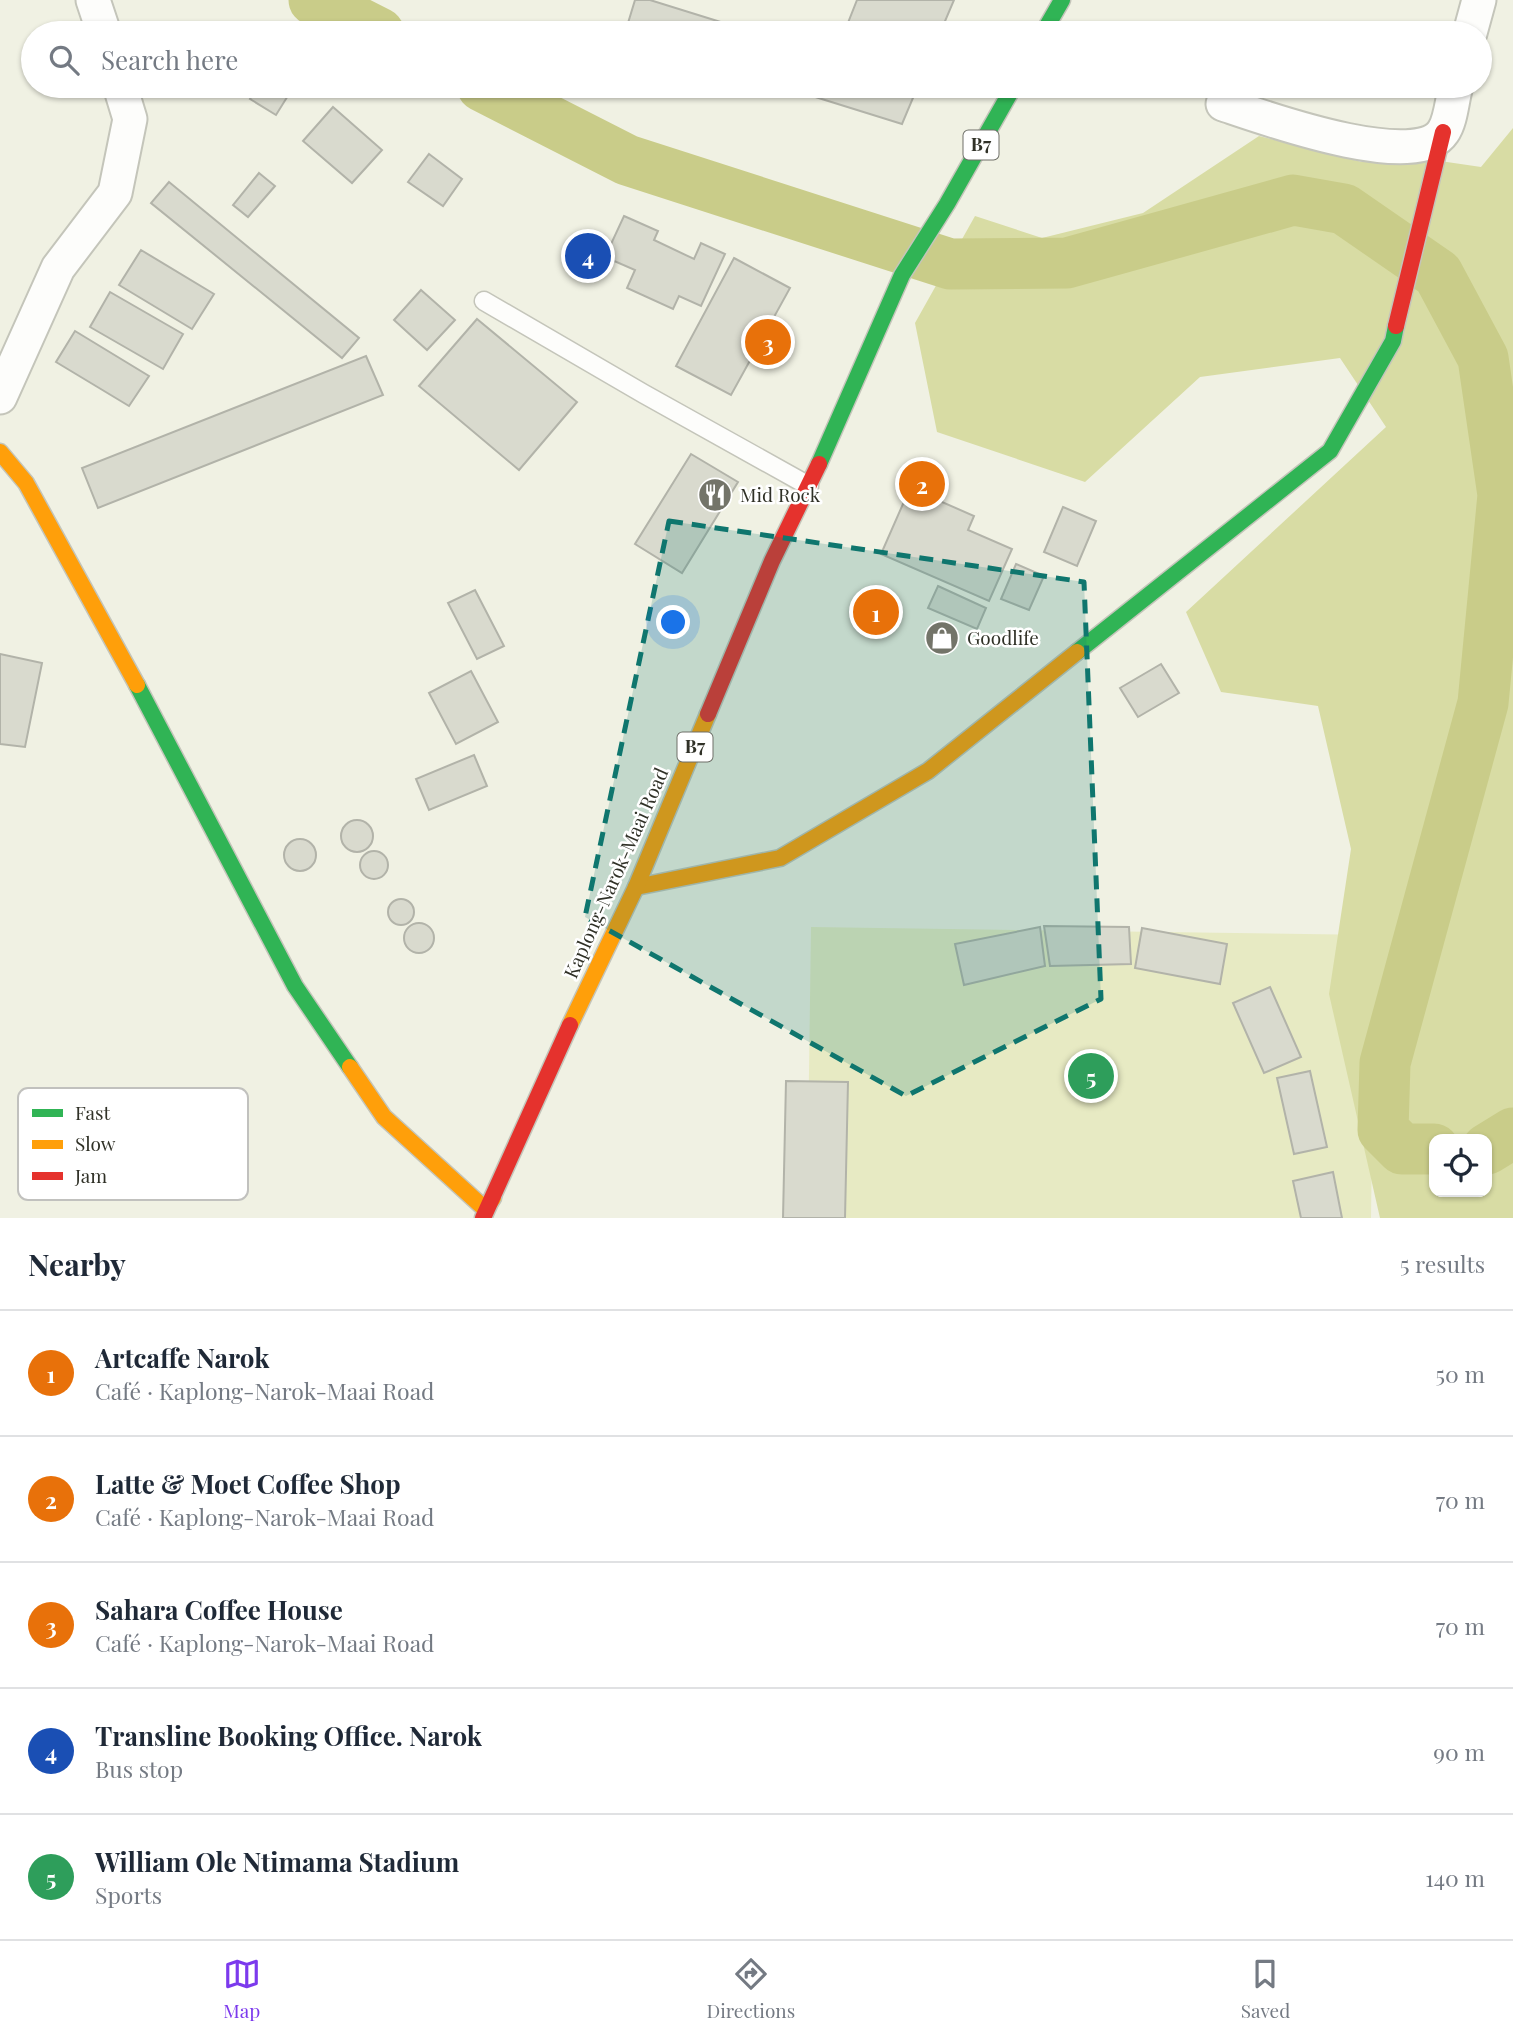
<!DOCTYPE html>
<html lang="en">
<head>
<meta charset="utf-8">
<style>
  body { margin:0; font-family:"Playfair Display",serif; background:#f6f6f7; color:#1f2937 }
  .controls { position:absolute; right:21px; bottom:21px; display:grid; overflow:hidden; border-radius:14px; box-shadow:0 2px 5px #0004 }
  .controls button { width:63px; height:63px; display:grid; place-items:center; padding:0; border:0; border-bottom:2px solid #e0e1e3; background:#fff; color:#1f2937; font:35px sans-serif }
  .you { position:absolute; left:674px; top:623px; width:24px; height:24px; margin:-18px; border:5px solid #fff; border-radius:50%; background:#1a73e8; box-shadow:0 0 0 10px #1a73e833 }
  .badge { display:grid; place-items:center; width:46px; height:46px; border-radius:50%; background:#7c3aed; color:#fff; font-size:23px; font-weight:700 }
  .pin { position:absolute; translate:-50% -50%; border:4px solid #fff; box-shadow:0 2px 7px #0006 }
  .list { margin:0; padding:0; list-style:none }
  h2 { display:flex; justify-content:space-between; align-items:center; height:91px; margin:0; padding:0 28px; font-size:30px }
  h2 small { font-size:23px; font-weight:400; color:#747a83 }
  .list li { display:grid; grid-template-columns:46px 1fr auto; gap:21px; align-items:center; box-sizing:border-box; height:126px; padding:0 28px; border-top:2px solid #e0e1e3 }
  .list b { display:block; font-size:26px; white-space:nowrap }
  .list p { margin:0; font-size:23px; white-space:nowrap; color:#747a83 }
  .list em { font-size:23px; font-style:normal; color:#747a83 }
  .icon { flex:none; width:38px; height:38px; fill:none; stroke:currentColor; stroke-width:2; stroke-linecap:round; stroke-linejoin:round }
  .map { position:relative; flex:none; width:1513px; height:1218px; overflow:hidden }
  .search { position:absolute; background:#fff; box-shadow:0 2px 5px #0004; left:21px; right:21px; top:21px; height:77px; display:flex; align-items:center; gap:18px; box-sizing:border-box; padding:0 24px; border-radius:38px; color:#747a83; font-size:26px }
  .sheet { height:721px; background:#fff }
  nav { display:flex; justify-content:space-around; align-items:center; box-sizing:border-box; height:98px; border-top:2px solid #e0e1e3; background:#fff; font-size:19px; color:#747a83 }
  nav a { display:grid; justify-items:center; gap:4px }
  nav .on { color:#7c3aed }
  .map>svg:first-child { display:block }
  .green { fill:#e7eac3 }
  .forest { fill:#d8dca4; fill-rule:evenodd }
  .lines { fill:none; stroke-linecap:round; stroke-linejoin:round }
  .river { stroke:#c9cc89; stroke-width:51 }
  .building { fill:#d9dace; stroke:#b2b3a9; stroke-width:2 }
  .lane-casing { stroke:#c4c5ba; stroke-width:21 }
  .street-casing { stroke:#c4c5ba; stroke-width:37 }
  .fast-casing { stroke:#c4c5ba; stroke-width:19 }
  .slow-casing { stroke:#c4c5ba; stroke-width:19 }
  .jam-casing { stroke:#c4c5ba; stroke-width:19 }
  .lane { stroke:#fdfdfb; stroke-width:18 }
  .street { stroke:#fdfdfb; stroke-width:33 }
  .fast { stroke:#30b455; stroke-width:16 }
  .slow { stroke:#ff9f0a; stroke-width:16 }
  .jam { stroke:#e5322d; stroke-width:16 }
  .marked { fill:#0f766e; fill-opacity:0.2; stroke:#0f766e; stroke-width:5; stroke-dasharray:14 9; stroke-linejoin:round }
  .labels { text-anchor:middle; stroke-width:5; stroke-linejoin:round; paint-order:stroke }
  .shield { fill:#fff; stroke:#6e6f68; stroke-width:2 }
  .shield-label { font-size:18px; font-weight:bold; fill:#303127 }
  .poi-label { font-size:19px; fill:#303127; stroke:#fff; text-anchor:start }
  .street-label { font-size:19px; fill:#303127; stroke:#fff }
  .key { fill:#fff; stroke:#c1c1be; stroke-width:2 }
  .key-label { font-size:19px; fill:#303127 }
</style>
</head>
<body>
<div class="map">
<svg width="1513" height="1218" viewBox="0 0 1513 1218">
  <rect width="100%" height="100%" fill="#f0f1e3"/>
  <!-- green -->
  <path class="green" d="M811,927L1375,935L1371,1218H807Z"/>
  <!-- forest -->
  <path class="forest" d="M1513,128V1218H1380L1329,994L1351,849L1318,706L1221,692L1186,612L1386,427L1340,358L1200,377L1085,482L937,432L915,323L975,216L1042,238L1143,213L1259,136L1362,162L1413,157L1481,167ZM1434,1139H1487V1192H1434Z"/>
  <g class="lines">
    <!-- river -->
    <g class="river">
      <path d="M314,0L379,33"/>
      <path d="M482,86L627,160L950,264L1067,263L1293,200L1344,209L1438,274L1483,358L1503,495L1483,703L1385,1063L1383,1130L1402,1149H1434"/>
      <path d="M1487,1149L1513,1133"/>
    </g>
  </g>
  <!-- building -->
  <g class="building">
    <path d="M635,0H650L756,33H625Z"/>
    <path d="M857,0H954L940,33H844Z"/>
    <path d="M258,86H294L276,115L250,99Z"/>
    <path d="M780,86H918L902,124Z"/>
    <path d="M333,107L382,150L352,183L303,141Z"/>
    <path d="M429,154L462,179L443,206L408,182Z"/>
    <path d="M259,173L275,186L248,217L233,205Z"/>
    <path d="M169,182L359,338L342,358L151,203Z"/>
    <path d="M624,216L658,231L654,240L694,259L701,243L725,254L701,306L679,296L673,309L627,288L635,270L605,257Z"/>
    <path d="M141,250L214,294L192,329L119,285Z"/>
    <path d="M734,258L790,288L731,395L676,366Z"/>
    <path d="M421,290L455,320L427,350L394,320Z"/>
    <path d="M110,292L183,334L163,369L90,327Z"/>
    <path d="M477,319L577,402L519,470L419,386Z"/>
    <path d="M75,331L149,376L129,406L56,362Z"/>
    <path d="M366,356L383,395L98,508L82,468Z"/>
    <path d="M691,454L738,482L682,573L635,544Z"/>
    <path d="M910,488L974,516L968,530L1012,549L989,601L881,554Z"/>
    <path d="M1063,507L1096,521L1077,566L1044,552Z"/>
    <path d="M1016,564L1044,576L1029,610L1001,599Z"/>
    <path d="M938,586L986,608L977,629L928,608Z"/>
    <path d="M475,590L504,646L477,659L448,603Z"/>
    <path d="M0,654L42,663L25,747L0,744Z"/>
    <path d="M1161,664L1179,693L1138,717L1120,688Z"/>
    <path d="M471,671L498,722L456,744L429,693Z"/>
    <path d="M474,755L487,786L429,810L416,779Z"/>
    <circle cx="357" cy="836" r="16"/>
    <circle cx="300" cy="855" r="16"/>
    <circle cx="374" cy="865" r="14"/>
    <circle cx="401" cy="912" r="13"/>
    <circle cx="419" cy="938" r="15"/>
    <path d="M1044,926L1129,927L1131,964L1050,966Z"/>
    <path d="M1040,927L1045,966L964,985L955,944Z"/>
    <path d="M1142,928L1227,944L1220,984L1135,968Z"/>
    <path d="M1270,987L1301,1057L1264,1073L1233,1003Z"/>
    <path d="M1310,1071L1327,1147L1294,1154L1277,1078Z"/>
    <path d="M786,1081L848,1082L845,1218H783Z"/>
    <path d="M1333,1172L1342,1218H1301L1293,1181Z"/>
  </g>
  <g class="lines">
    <!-- lane casing -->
    <g class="lane-casing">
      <path id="lane" d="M484,301L644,394L809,486"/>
    </g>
    <!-- street casing -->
    <g class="street-casing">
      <g id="street">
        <path d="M93,0L104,33"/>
        <path d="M1470,33L1479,0"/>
        <path d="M1223,104C1262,117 1416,173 1443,132C1451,121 1452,99 1456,86"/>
        <path d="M0,397L58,268L115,193L130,119L120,86"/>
      </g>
    </g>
    <!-- fast casing -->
    <g class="fast-casing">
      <g id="fast">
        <path d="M1043,33L1062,0"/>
        <path d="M819,464L902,275L947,204L1014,86"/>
        <path d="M1077,652L1330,451L1393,341L1396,326"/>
        <path d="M137,685L295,986L350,1067"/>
      </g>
    </g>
    <!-- slow casing -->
    <g class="slow-casing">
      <g id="slow">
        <path d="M0,452L26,483L137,685"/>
        <path d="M636,887L780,858L928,771L1077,652"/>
        <path d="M570,1025L636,887L708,714"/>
        <path d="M350,1067L384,1117L485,1209L493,1198"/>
      </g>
    </g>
    <!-- jam casing -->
    <g class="jam-casing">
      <g id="jam">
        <path d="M1396,326L1443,132"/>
        <path d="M708,714L772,561L819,464"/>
        <path d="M483,1218L570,1025"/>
      </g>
    </g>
    <!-- lane -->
    <use href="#lane" class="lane"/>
    <!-- street -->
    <use href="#street" class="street"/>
    <!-- fast -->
    <use href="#fast" class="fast"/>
    <!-- slow -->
    <use href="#slow" class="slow"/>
    <!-- jam -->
    <use href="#jam" class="jam"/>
  </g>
  <!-- marked area -->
  <path class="marked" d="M669,521L1084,582L1101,999L906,1096L585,917Z"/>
  <!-- icons -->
  <defs>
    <g id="restaurant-disc" transform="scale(1.75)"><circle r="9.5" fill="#737469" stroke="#fff"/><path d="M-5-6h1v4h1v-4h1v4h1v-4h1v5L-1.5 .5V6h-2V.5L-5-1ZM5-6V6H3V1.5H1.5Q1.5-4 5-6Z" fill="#fff"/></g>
    <g id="shop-disc" transform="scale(1.75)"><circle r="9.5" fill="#737469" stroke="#fff"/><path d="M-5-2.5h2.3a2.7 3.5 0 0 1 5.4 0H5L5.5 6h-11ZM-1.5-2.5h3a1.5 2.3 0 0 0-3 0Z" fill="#fff"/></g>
  </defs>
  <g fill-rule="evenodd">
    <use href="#restaurant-disc" x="715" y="495"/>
    <use href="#shop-disc" x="942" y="638"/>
  </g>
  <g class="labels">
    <!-- shield labels -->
    <g class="shield">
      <rect x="963.5" y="130.5" width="35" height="29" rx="5"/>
      <rect x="677.5" y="732.5" width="35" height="29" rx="5"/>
    </g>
    <g class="shield-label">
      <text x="981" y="151">B7</text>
      <text x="695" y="753">B7</text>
    </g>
    <!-- poi labels -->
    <g class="poi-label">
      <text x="740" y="502">Mid Rock</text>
      <text x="967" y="645">Goodlife</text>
    </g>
    <!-- street labels -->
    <g class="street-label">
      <text transform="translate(616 873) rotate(-66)" y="7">Kaplong-Narok-Maai Road</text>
    </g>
  </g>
  <!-- legend -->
  <rect x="18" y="1088" width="230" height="112" rx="10" class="key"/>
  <rect x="32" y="1109" width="31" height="8" fill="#30b455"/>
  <rect x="32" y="1140" width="31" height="9" fill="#ff9f0a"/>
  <rect x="32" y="1172" width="31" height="8" fill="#e5322d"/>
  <g class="key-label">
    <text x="75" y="1120">Fast</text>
    <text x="75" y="1151">Slow</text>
    <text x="75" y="1183">Jam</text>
  </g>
</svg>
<div class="controls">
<button><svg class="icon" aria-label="locate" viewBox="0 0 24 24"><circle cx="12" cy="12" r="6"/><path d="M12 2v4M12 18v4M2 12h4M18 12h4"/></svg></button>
</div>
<div class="you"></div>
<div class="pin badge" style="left:876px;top:612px;background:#e8710a">1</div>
<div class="pin badge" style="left:922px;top:484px;background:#e8710a">2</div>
<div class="pin badge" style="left:768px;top:342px;background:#e8710a">3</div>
<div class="pin badge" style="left:588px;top:256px;background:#1a4fb4">4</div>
<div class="pin badge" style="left:1091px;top:1076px;background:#2e9e5b">5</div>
<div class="search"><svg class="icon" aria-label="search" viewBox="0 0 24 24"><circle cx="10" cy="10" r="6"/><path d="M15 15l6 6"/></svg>Search here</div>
</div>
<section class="sheet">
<h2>Nearby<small>5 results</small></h2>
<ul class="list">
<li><span class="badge" style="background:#e8710a">1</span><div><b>Artcaffe Narok</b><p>Café · Kaplong-Narok-Maai Road</p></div><em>50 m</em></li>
<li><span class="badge" style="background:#e8710a">2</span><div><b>Latte &amp; Moet Coffee Shop</b><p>Café · Kaplong-Narok-Maai Road</p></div><em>70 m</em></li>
<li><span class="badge" style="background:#e8710a">3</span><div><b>Sahara Coffee House</b><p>Café · Kaplong-Narok-Maai Road</p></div><em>70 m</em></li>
<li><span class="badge" style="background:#1a4fb4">4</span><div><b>Transline Booking Office. Narok</b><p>Bus stop</p></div><em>90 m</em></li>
<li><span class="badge" style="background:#2e9e5b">5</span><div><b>William Ole Ntimama Stadium</b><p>Sports</p></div><em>140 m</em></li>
</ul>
</section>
<nav>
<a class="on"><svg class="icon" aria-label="map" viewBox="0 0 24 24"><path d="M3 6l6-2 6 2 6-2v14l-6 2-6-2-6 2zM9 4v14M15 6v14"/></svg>Map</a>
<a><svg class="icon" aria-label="directions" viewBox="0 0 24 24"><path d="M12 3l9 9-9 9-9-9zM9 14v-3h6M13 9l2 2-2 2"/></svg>Directions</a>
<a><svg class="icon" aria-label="saved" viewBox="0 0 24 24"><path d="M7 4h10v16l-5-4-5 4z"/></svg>Saved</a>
</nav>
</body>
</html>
